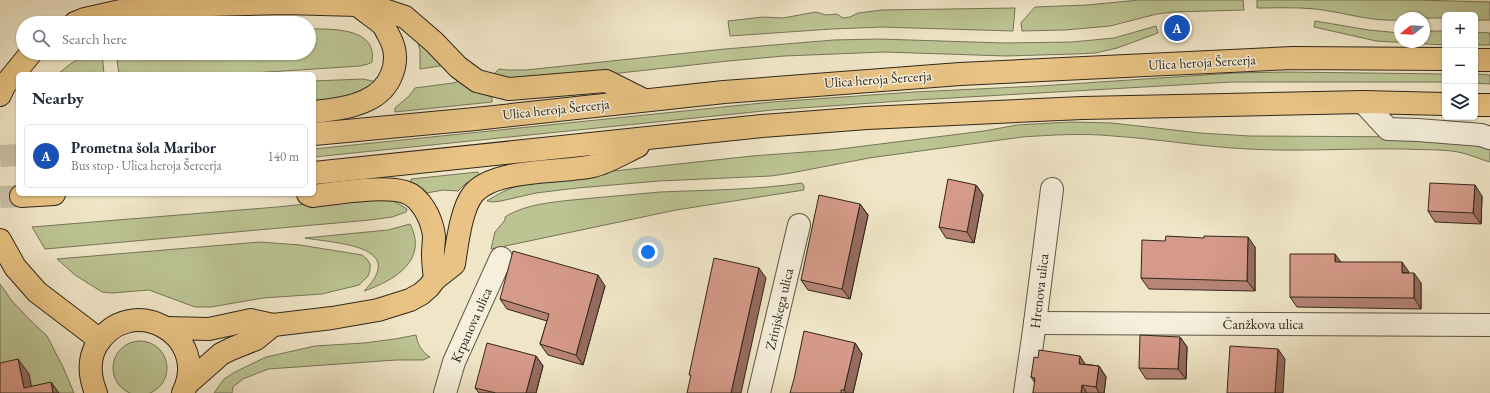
<!DOCTYPE html>
<html lang="en">
<head>
<meta charset="utf-8">
<style>
  body { margin:0; font-family:"EB Garamond",serif; background:#f2f2f3; color:#1f2937 }
  .controls { position:absolute; right:12px; top:12px; display:grid; overflow:hidden; border-radius:6px; box-shadow:0 1px 3px #0004 }
  .controls button { width:36px; height:36px; display:grid; place-items:center; padding:0; border:0; border-bottom:1px solid #e0e1e3; background:#fff; color:#1f2937; font:20px sans-serif }
  .compass { position:absolute; left:1394px; top:12px; width:36px; height:36px; border-radius:50%; background:#fff; box-shadow:0 1px 3px #0004; rotate:252deg }
  .you { position:absolute; left:648px; top:252px; width:14px; height:14px; margin:-10px; border:3px solid #fff; border-radius:50%; background:#1a73e8; box-shadow:0 0 0 6px #1a73e833 }
  .badge { display:grid; place-items:center; width:26px; height:26px; border-radius:50%; background:#7c3aed; color:#fff; font-size:13px; font-weight:700 }
  .pin { position:absolute; translate:-50% -50%; border:2px solid #fff; box-shadow:0 1px 4px #0006 }
  .list { margin:0; padding:0; list-style:none }
  h2 { display:flex; justify-content:space-between; align-items:center; height:52px; margin:0; padding:0 16px; font-size:17px }
  h2 small { font-size:13px; font-weight:400; color:#747a83 }
  .list li { display:grid; grid-template-columns:26px 1fr auto; gap:12px; align-items:center; box-sizing:border-box; height:64px; margin:0 8px 8px; padding:0 8px; border:1px solid #e0e1e3; border-radius:6px }
  .list b { display:block; font-size:15px; white-space:nowrap }
  .list p { margin:0; font-size:13px; white-space:nowrap; color:#747a83 }
  .list em { font-size:13px; font-style:normal; color:#747a83 }
  .icon { flex:none; width:22px; height:22px; fill:none; stroke:currentColor; stroke-width:2; stroke-linecap:round; stroke-linejoin:round }
  .map { position:relative; flex:none; width:1490px; height:393px; overflow:hidden }
  .search { position:absolute; background:#fff; box-shadow:0 1px 3px #0004; left:16px; top:16px; width:300px; height:44px; display:flex; align-items:center; gap:10px; box-sizing:border-box; padding:0 14px; border-radius:22px; color:#747a83; font-size:15px }
  .panel { position:absolute; background:#fff; box-shadow:0 1px 3px #0004; left:16px; top:72px; width:300px; height:124px; border-radius:6px }
  .map>svg:first-child { display:block }
  .green { fill:#bcc494; stroke:#767558 }
  .lines { fill:none; stroke-linecap:round; stroke-linejoin:round }
  .major-tunnel { stroke:#cac0a5; stroke-width:22; stroke-dasharray:22 11; stroke-linecap:butt }
  .minor-casing { stroke:#615647; stroke-width:24 }
  .major-casing { stroke:#31261c; stroke-width:24 }
  .minor { stroke:#f5efdb; stroke-width:22 }
  .major { stroke:#e8c384; stroke-width:22 }
  .wall { fill:#b78476; stroke:#31261c }
  .shaded-wall { fill:#956c60; stroke:#31261c }
  .building { fill:#d59a89; stroke:#31261c }
  .labels { text-anchor:middle; stroke-width:3; stroke-linejoin:round; paint-order:stroke }
  .street-label { font-size:14px; fill:#31261c; stroke:#f5efdb }
</style>
</head>
<body>
<div class="map">
<svg width="1490" height="393" viewBox="0 0 1490 393">
  <rect width="100%" height="100%" fill="#f0e6c7"/>
  <filter id="stains"><feTurbulence type="fractalNoise" baseFrequency=".005" numOctaves="4"/><feColorMatrix values="0 0 0 0 .2 0 0 0 0 .09 0 0 0 0 .02 0 0 0 .5 -.17"/></filter>
  <radialGradient id="worn" r=".72"><stop offset=".6" stop-color="#630" stop-opacity="0"/><stop offset="1" stop-color="#630" stop-opacity=".3"/></radialGradient>
  <!-- green -->
  <g class="green">
    <path d="M1139,0H1243L1244,10L1173,12L1157,14L1110,26L1065,30L1022,31L1021,23L1035,7L1087,5Z"/>
    <path d="M1257,0H1418L1490,2V20H1475V15H1445V18H1400V20C1371,22 1343,12 1315,9C1296,7 1276,8 1257,8Z"/>
    <path d="M1015,8L1013,31L881,27L832,29L730,36L728,21L763,17L783,18L816,12L826,15L837,14L843,18L850,17L858,13L882,10Z"/>
    <path d="M1315,21L1369,30L1400,33V42H1424V31H1445V45L1376,41L1314,27Z"/>
    <path d="M1156,26L1158,33L1117,48L1096,53L1073,54L1006,56L884,52L784,56L728,61L575,78L524,82L494,74L499,69L507,70H526L725,49L834,40L878,39L1004,43L1072,42L1114,38Z"/>
    <path d="M309,29C331,29 378,27 372,62L368,64L360,66L237,74H119L116,53H309Z"/>
    <path d="M1475,32L1490,33V45H1475Z"/>
    <path d="M416,37L446,65L420,69V50Z"/>
    <path d="M88,53H102L104,74H58L69,65Z"/>
    <path d="M1287,72L1445,74V82H1232L915,100L773,110L314,157V149L772,102L914,92L1040,86L1234,73Z"/>
    <path d="M1475,74L1490,75V84L1475,83Z"/>
    <path d="M363,79L377,82L363,92L314,104V81Z"/>
    <path d="M462,80L474,91L492,97V102L395,112V108L409,96L415,88L453,83Z"/>
    <path d="M1071,122L1112,123L1200,133L1250,136L1430,137L1476,144L1490,150V162C1479,159 1469,154 1458,152C1441,149 1421,150 1404,149C1352,148 1300,152 1249,149C1203,147 1159,139 1113,136C1083,133 1052,135 1022,137L869,158L791,173L771,176L659,181L577,188L536,193L501,201L493,202L487,201C509,186 532,181 558,177L752,156L832,150L984,131L1017,125Z"/>
    <path d="M478,172L479,176L465,184L458,191L443,190L427,193L418,185L411,182V179Z"/>
    <path d="M802,183L804,186V190L676,210L491,249L495,232L505,220V217C528,202 566,201 593,198C615,196 638,194 660,192C707,190 755,190 802,183Z"/>
    <path d="M390,199L407,209L406,212L392,217L370,220L45,249L32,227L277,207L344,200Z"/>
    <path d="M410,224C429,261 393,281 364,291C410,245 333,243 305,238L388,230Z"/>
    <path d="M260,242L300,245L362,255L367,259L370,264V270L368,276L359,285L322,294L263,298L211,307H195L149,290L112,293L102,292L75,275L57,259Z"/>
    <path d="M0,284L12,301L31,321L47,336L63,367L74,393H0Z"/>
    <path d="M416,335C418,345 421,351 430,357L423,360H396L268,369L243,379L233,387L232,393H214L224,379L235,372L266,357L315,346L364,343L395,339Z"/>
    <circle cx="140" cy="368" r="27"/>
  </g>
  <g class="lines">
    <!-- major-tunnel -->
    <g class="major-tunnel">
      <path d="M0,156L18,155"/>
      <path d="M0,197L21,196"/>
    </g>
    <!-- minor casing -->
    <g class="minor-casing">
      <g id="minor">
        <path d="M1363,102L1388,129L1418,130L1481,135L1490,138"/>
        <path d="M1035,323L1490,325"/>
        <path d="M445,393L454,362L501,258"/>
        <path d="M759,393L799,225"/>
        <path d="M1025,393L1035,323L1052,189"/>
      </g>
    </g>
    <!-- major casing -->
    <g class="major-casing">
      <g id="major">
        <path d="M75,23L85,19L138,7L285,3L357,5L381,9L405,17L434,42L458,67L477,81L509,89L606,81L644,100"/>
        <path d="M1475,60H1490"/>
        <path d="M0,95L4,86L31,53"/>
        <path d="M1475,105H1490"/>
        <path d="M314,112C331,110 349,108 365,101C391,90 403,61 389,36C387,32 385,28 383,25C377,19 368,14 361,8"/>
        <path d="M314,134L475,119L724,92L960,74L1293,58L1445,59"/>
        <path d="M314,173L762,126L867,118L1082,108L1363,102L1445,104"/>
        <path d="M308,194L313,196C337,193 383,185 405,192C421,197 432,219 434,236C434,242 433,248 433,254C433,262 434,271 435,279"/>
        <path d="M21,196L54,194"/>
        <path d="M0,240L15,267L37,292L100,340"/>
        <path d="M167,328L209,329L251,320L273,325L332,318L378,310L410,300L421,294L429,287L435,279L454,264C457,245 461,209 473,194C494,168 563,173 593,166C607,163 625,152 638,146"/>
        <path d="M187,384L221,354L231,349L256,339L273,325"/>
        <path d="M96,393C90,378 88,361 96,346C129,290 212,334 183,393"/>
      </g>
    </g>
    <!-- minor -->
    <use href="#minor" class="minor"/>
    <!-- major -->
    <use href="#major" class="major"/>
  </g>
  <!-- wall -->
  <g class="wall">
    <path d="M976,185L983,195L974,243L946,238L939,227Z"/>
    <path d="M1482,196L1481,224L1435,222L1428,211Z"/>
    <path d="M860,204L868,215L850,299L808,290L801,280Z"/>
    <path d="M1255,247V291L1149,289L1141,278Z"/>
    <path d="M1341,262L1409,273L1421,283V309L1297,307L1290,297Z"/>
    <path d="M605,286L583,365L548,355L540,344L547,321L507,309L500,299Z"/>
    <path d="M1180,337L1187,347L1186,379H1146L1139,368Z"/>
    <path d="M855,343L862,354L853,393H790Z"/>
    <path d="M536,356L543,366L536,393H479L475,388Z"/>
    <path d="M1038,358L1099,366L1106,377L1104,393H1033L1035,383L1031,377Z"/>
  </g>
  <!-- shaded-wall -->
  <g class="shaded-wall">
    <path d="M976,185L983,195L974,243L967,232Z"/>
    <path d="M1475,185L1482,196L1481,224L1473,213Z"/>
    <path d="M860,204L868,215L850,299L842,289Z"/>
    <path d="M1248,237L1255,247V291L1247,281Z"/>
    <path d="M1335,254L1343,265L1335,262Z"/>
    <path d="M1402,262L1409,272L1402,273Z"/>
    <path d="M759,268L766,278L741,393H731Z"/>
    <path d="M1414,273L1421,283V309L1414,298Z"/>
    <path d="M598,275L605,286L583,365L576,355Z"/>
    <path d="M1180,337L1187,347L1186,379L1178,369Z"/>
    <path d="M855,343L862,354L853,393H846L844,390Z"/>
    <path d="M1278,349L1285,359L1283,393H1275Z"/>
    <path d="M536,356L543,366L536,393H526Z"/>
    <path d="M1080,356L1087,367L1079,364Z"/>
    <path d="M18,359L29,374L33,393L24,388Z"/>
    <path d="M1099,366L1106,377L1104,393H1099L1096,387Z"/>
    <path d="M51,382L59,393H53Z"/>
    <path d="M1082,385L1087,393H1081Z"/>
  </g>
  <!-- building -->
  <g class="building">
    <path d="M948,179L976,185L967,232L939,227Z"/>
    <path d="M1430,183L1475,185L1473,213L1428,211Z"/>
    <path d="M819,195L860,204L842,289L801,280Z"/>
    <path d="M1166,236L1204,238V236L1248,237L1247,281L1141,278L1142,240L1165,241Z"/>
    <path d="M513,251L598,275L576,355L540,344L549,314L500,299Z"/>
    <path d="M1290,254H1335V262H1402V273H1414V298L1290,297Z"/>
    <path d="M714,258L759,268L731,393H687L691,375H689Z"/>
    <path d="M804,331L855,343L844,390H841V393H790L794,379Z"/>
    <path d="M1140,335L1180,337L1178,369L1139,368Z"/>
    <path d="M487,343L536,356L526,393H496L475,388Z"/>
    <path d="M1230,346L1278,349L1275,393H1227Z"/>
    <path d="M1039,350L1080,356L1079,364L1099,366L1096,387L1082,385L1081,393H1033L1035,378L1031,377L1034,357L1038,358Z"/>
    <path d="M18,359L24,388L51,382L53,393H0V363Z"/>
  </g>
  <g class="labels">
    <!-- street labels -->
    <g class="street-label">
      <text transform="translate(1202 62) rotate(-3)" y="5">Ulica heroja Šercerja</text>
      <text transform="translate(878 79) rotate(-4)" y="5">Ulica heroja Šercerja</text>
      <text transform="translate(556 109) rotate(-6)" y="5">Ulica heroja Šercerja</text>
      <text transform="translate(1039 291) rotate(-83)" y="5">Hrenova ulica</text>
      <text transform="translate(779 309) rotate(-77)" y="5">Zrinjskega ulica</text>
      <text x="1263" y="329">Čanžkova ulica</text>
      <text transform="translate(471 325) rotate(-66)" y="5">Krpanova ulica</text>
    </g>
  </g>
  <rect width="100%" height="100%" filter="url(#stains)"/>
  <rect width="100%" height="100%" fill="url(#worn)"/>
</svg>
<div class="controls">
<button>+</button>
<button>−</button>
<button><svg class="icon" aria-label="layers" viewBox="0 0 24 24"><path d="M12 4l9 5-9 5-9-5zM3 14l9 5 9-5"/></svg></button>
</div>
<svg class="compass" viewBox="-18 -18 36 36"><path d="M0-13l5 13h-10z" fill="#e53935"/><path d="M0 13l5-13h-10z" fill="#747a83"/></svg>
<div class="you"></div>
<div class="pin badge" style="left:1177px;top:28px;background:#1a4fb4">A</div>
<div class="search"><svg class="icon" aria-label="search" viewBox="0 0 24 24"><circle cx="10" cy="10" r="6"/><path d="M15 15l6 6"/></svg>Search here</div>
<section class="panel">
<h2>Nearby<small></small></h2>
<ul class="list">
<li><span class="badge" style="background:#1a4fb4">A</span><div><b>Prometna šola Maribor</b><p>Bus stop · Ulica heroja Šercerja</p></div><em>140 m</em></li>
</ul>
</section>
</div>
</body>
</html>
